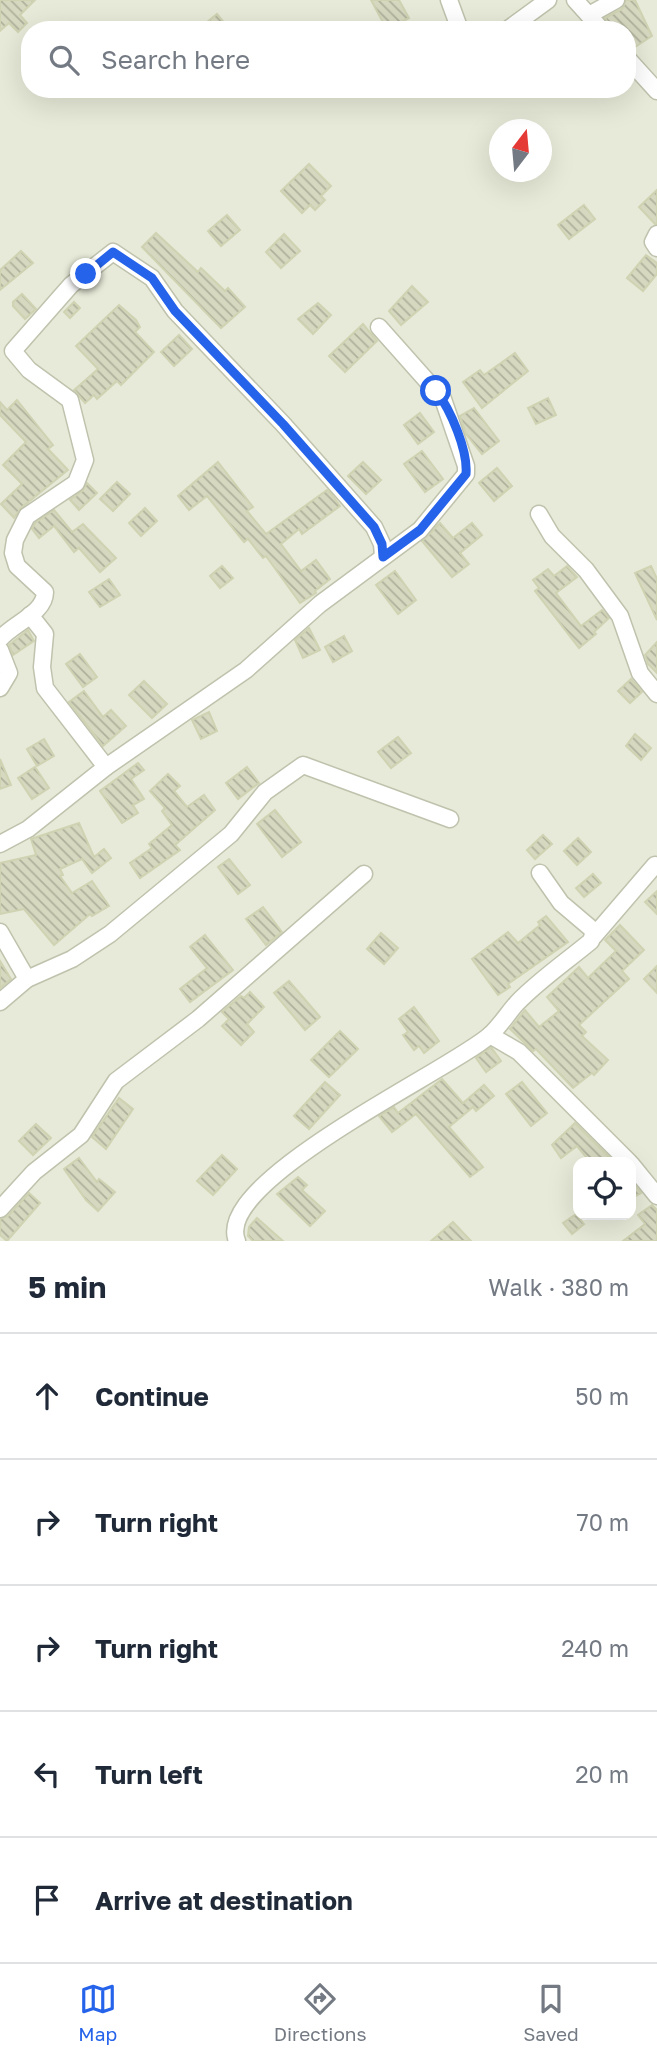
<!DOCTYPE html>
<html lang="en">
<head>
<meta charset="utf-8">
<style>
  body { margin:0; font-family:"Golos Text",sans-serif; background:#f2f2f3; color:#1f2937 }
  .controls { position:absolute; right:21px; bottom:21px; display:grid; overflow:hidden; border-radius:14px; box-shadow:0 7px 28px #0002 }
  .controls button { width:63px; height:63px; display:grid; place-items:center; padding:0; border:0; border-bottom:2px solid #e0e1e3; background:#fff; color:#1f2937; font:35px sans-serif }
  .compass { position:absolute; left:489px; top:119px; width:63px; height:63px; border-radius:50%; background:#fff; box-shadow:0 7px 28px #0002; rotate:16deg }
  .stop { position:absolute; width:21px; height:21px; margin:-16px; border:5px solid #2563eb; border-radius:50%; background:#fff }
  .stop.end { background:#2563eb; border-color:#fff; box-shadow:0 2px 7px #0008 }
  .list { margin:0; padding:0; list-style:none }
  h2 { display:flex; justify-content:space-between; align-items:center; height:91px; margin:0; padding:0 28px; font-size:30px }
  h2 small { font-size:23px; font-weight:400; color:#747a83 }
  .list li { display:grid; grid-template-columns:46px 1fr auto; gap:21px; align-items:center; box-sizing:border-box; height:126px; padding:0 28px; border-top:2px solid #e0e1e3 }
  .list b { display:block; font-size:26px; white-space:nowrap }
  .list em { font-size:23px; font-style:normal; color:#747a83 }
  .icon { flex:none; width:38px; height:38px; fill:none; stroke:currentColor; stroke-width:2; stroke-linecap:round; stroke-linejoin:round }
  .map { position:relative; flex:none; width:657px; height:1241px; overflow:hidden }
  .search { position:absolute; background:#fff; box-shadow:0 7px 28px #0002; left:21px; right:21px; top:21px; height:77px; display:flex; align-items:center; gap:18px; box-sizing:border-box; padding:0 24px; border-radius:28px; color:#747a83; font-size:26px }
  .sheet { height:721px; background:#fff }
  nav { display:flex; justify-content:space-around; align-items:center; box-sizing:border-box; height:98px; border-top:2px solid #e0e1e3; background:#fff; font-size:19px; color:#747a83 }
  nav a { display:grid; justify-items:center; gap:4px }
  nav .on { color:#2563eb }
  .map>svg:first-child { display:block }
  .residential { fill:#e7ead8; fill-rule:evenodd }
  .building { fill:url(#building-back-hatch); stroke:#d0d3b2; stroke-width:2 }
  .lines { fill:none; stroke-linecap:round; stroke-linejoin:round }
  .minor-casing { stroke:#bfc2ac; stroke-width:19 }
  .minor { stroke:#fff; stroke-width:16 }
  .route { stroke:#2563eb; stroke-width:9 }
</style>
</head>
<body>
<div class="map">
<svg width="657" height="1241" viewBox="0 0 657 1241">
  <defs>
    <pattern id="building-back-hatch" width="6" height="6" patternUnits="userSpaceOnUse" patternTransform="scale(1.75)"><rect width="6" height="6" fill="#d6d8bf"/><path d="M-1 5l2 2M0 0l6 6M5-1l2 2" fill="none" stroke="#b0b19c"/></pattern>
  </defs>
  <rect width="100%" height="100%" fill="#f4f6ea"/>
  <!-- residential -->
  <path class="residential" d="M0,0H657V1241H0ZM30,30H627V89H30ZM500,130H542V172H500ZM578,1162H631V1215H578Z"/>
  <!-- building -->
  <g class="building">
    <path d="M0,0H35L20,15L27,23L18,32L9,23L0,31Z"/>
    <path d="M371,0H399L409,18L387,30Z"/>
    <path d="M626,0H635L652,36L632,49L627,42V30H612L605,18L622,9Z"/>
    <path d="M217,14L230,30H211L206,23Z"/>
    <path d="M309,164L331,186L321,196L325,200L315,210L310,205L302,213L281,191Z"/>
    <path d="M657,190V224H655L639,207Z"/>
    <path d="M584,205L595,219L569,239L558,225Z"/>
    <path d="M227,215L240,230L221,246L208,231Z"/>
    <path d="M156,233L198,272L201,268L225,291L228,288L245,307L221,328L142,247Z"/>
    <path d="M284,234L300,251L281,268L266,252Z"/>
    <path d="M21,251L33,263L0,290V270Z"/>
    <path d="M646,255L657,263V274L643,291L627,278Z"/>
    <path d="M412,286L428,302L401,325L389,311Z"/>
    <path d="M22,294L36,309L25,319L13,306V302Z"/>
    <path d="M74,302L80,308L70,318L64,312Z"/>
    <path d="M318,303L331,315L313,334L298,319Z"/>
    <path d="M119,305L136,320L140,327L135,332L154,352L121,385L117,381L97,399L94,395L85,403L74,390L98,369L76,346Z"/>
    <path d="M363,324L377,341L345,372L329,356Z"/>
    <path d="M179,335L192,349L174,366L161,352Z"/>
    <path d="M515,353L528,371L482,408L463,382L480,370L484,375Z"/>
    <path d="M548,398L556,415L536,424L528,408Z"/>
    <path d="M17,400L53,445L48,449L68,470L21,508L14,518L1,504L22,484L3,465L26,442L0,415V402L7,410Z"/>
    <path d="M474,408L499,441L482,454L466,434L460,416Z"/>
    <path d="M420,413L434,432L418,444L404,425Z"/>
    <path d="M422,451L443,479L425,492L404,464Z"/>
    <path d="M218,462L253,507L247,511L266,534L327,490L332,495L340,506L302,534L299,529L281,544L301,571L316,560L330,579L315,591L316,593L300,603L266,556L263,558L248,539L244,542L207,496L189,510L178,496Z"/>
    <path d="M363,462L381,480L366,494L348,476Z"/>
    <path d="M497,468L512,486L494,501L479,483Z"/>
    <path d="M117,482L130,494L113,511L100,499Z"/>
    <path d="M87,483L97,493L79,510L70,500L82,491Z"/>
    <path d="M145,508L157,521L141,536L129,523Z"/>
    <path d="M54,510L72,532L83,524L116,558L100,572L79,548L74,552L54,526L39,538L32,529L35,523Z"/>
    <path d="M440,523L453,538L472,523L482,535L460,553L469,564L452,577L422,541Z"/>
    <path d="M222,566L233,578L220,588L210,576Z"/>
    <path d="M567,566L577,577L556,593L581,626L602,610L609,618L594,632L596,634L579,648L535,591L539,588L533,580L548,569L554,576Z"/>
    <path d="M651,566L657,579V620L635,573Z"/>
    <path d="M395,571L416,600L398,614L376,585Z"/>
    <path d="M109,579L120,595L100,607L89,592Z"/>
    <path d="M309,628L320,650L303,658L295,640Z"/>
    <path d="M28,630L34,641L13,655L9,645Z"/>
    <path d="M344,636L352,651L333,662L325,647Z"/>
    <path d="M657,642V673L648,664L645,655Z"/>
    <path d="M80,654L97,677L83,687L66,664Z"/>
    <path d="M631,679L642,692L630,703L618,691Z"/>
    <path d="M144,681L167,704L152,718L129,695Z"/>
    <path d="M84,691L103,717L111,710L126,726L103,746L69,702Z"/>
    <path d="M209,712L217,731L201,739L192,720Z"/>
    <path d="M635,734L651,748L641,760L626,746Z"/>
    <path d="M398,737L411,753L391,768L378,752Z"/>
    <path d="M44,739L54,756L37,766L27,749Z"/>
    <path d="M0,759L11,785L0,789Z"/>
    <path d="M138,763L144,770L131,779L144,799L133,805L138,813L122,823L100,791Z"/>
    <path d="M35,767L49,788L32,799L18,778Z"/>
    <path d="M247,767L259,783L238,799L226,783Z"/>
    <path d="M168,774L180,786L174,791L187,807L204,795L215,810L175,845L180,850L140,878L130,863L152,848L149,844L172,825L162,811L165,808L150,791Z"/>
    <path d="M275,810L301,842L282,857L257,824Z"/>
    <path d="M79,823L94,857L104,849L111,858L92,873L82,859L60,869L63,875L60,876L72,893L92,881L109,906L92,916L90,914L54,945L24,909L0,914V863L36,855L31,839Z"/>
    <path d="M543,835L552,844L535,859L527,850Z"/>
    <path d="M578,838L591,852L577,865L564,851Z"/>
    <path d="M229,859L250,885L238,894L218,867Z"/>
    <path d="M593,874L601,883L584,897L576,888Z"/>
    <path d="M657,891V914L645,902Z"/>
    <path d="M263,907L282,932L266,945L246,919Z"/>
    <path d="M546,916L568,942L508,984L510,987L498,995L472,959L508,932L518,943L540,925L538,922Z"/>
    <path d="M620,925L644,950L622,971L629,979L579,1025L586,1032L582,1036L608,1060L594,1075L592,1073L573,1088L536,1049L533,1051L510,1029L525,1010L539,1027L559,1011L547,997L579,967L588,978L616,951L605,940Z"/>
    <path d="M381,933L398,948L384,964L367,949Z"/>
    <path d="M205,935L233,970L190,1002L180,989L207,968L190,947Z"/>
    <path d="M0,961L11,979L0,988Z"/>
    <path d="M657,966V993L644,979Z"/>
    <path d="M289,981L320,1017L305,1030L274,993Z"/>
    <path d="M250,992L264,1007L247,1024L254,1032L241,1045L222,1026L229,1019L222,1012L241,996L244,998Z"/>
    <path d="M414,1007L439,1041L424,1053L419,1046L414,1050L403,1035L408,1032L399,1019Z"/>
    <path d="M340,1031L358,1049L329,1077L311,1060Z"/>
    <path d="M491,1047L501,1061L486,1072L476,1058Z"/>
    <path d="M442,1079L463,1103L484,1085L494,1096L476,1111L473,1107L449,1127L483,1167L470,1177L416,1114L392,1132L379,1116L394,1107L398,1113Z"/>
    <path d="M325,1082L340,1095L309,1129L294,1116Z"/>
    <path d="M522,1082L547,1113L531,1126L506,1094Z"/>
    <path d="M119,1098L133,1109L106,1149L92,1137Z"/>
    <path d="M575,1123L612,1160L590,1162L577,1146L561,1158L552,1145Z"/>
    <path d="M36,1124L51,1138L33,1155L19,1141Z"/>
    <path d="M222,1155L237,1169L213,1195L197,1181Z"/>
    <path d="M79,1158L97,1182L99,1179L115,1192L98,1211L86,1200L64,1169Z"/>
    <path d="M298,1177L307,1185L302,1190L325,1211L310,1226L277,1194Z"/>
    <path d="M631,1180L641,1193L631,1199Z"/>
    <path d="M29,1193L40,1203L7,1241L0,1235V1219L8,1216Z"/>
    <path d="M652,1205L657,1210V1241H623L645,1224L638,1215Z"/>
    <path d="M576,1214L584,1224L572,1234L563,1223Z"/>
    <path d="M257,1218L283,1241H253L248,1236L249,1227Z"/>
    <path d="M453,1222L471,1241H431Z"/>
  </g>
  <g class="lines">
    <!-- minor casing -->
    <g class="minor-casing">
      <g id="minor">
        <path d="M449,0L460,30"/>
        <path d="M575,0L602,30"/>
        <path d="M589,15L616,0"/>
        <path d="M507,30L548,0"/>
        <path d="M627,58L657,91"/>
        <path d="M657,234L653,242L657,248"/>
        <path d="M539,514L552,536L586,570L620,616L640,673L657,694"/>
        <path d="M30,615L45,634L42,667L45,688L106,767"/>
        <path d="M0,639C14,623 45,613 45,592L17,566L13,553L15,540L27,516L76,483L85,460L70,400L29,370L13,351L71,285L113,252L152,278L175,311L283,424L374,527L382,544L383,557"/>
        <path d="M0,650L9,673L0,688"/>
        <path d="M0,844L28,829L106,767L246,670L320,604L420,530L466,474V466L443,399L379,327"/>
        <path d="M0,932L27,979"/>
        <path d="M594,936L655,865L657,867"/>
        <path d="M0,1002L27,979L72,959L110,934L231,834L265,792L303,765L450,819"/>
        <path d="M490,1035L519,1052L629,1162"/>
        <path d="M631,1164L657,1196"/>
        <path d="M0,1209L34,1172L81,1135L116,1081L198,1019L364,874"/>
        <path d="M237,1241C212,1181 451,1070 490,1035C500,1026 508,1013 517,1003C539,980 567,961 591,941L594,931L561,903L540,873"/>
      </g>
    </g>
    <!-- minor -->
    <use href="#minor" class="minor"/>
  </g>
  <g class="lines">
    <!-- route -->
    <path class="route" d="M86,274L113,252L152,278L175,311L283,424L374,527L382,544L383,557L420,530L466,474C468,451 451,410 436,391"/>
  </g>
</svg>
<div class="controls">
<button><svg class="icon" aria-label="locate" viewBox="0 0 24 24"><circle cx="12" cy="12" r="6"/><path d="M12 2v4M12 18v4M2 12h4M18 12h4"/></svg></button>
</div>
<svg class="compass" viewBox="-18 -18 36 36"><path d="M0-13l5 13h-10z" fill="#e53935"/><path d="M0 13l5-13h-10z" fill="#747a83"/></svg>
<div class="stop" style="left:436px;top:391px"></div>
<div class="stop end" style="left:86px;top:274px"></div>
<div class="search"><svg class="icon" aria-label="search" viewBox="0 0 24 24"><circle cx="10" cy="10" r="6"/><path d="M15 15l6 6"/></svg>Search here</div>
</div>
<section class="sheet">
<h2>5 min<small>Walk · 380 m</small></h2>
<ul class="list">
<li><svg class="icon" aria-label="ahead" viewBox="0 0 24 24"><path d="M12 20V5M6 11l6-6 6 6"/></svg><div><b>Continue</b></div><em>50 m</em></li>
<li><svg class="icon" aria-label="right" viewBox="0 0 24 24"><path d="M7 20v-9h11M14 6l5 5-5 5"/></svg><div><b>Turn right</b></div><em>70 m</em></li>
<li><svg class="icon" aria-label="right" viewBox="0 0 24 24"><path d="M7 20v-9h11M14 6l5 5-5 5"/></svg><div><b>Turn right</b></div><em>240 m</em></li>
<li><svg class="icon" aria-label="left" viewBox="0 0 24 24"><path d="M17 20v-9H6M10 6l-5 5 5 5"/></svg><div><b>Turn left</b></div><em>20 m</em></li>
<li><svg class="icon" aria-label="arrive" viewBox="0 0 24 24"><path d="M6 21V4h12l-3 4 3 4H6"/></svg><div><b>Arrive at destination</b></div></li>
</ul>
</section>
<nav>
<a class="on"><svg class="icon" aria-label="map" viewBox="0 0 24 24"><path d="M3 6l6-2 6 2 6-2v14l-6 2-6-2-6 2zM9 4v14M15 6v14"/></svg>Map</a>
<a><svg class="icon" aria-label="directions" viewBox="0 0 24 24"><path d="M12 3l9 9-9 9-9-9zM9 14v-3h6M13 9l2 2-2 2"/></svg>Directions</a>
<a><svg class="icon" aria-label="saved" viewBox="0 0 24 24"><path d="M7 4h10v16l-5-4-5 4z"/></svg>Saved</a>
</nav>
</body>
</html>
